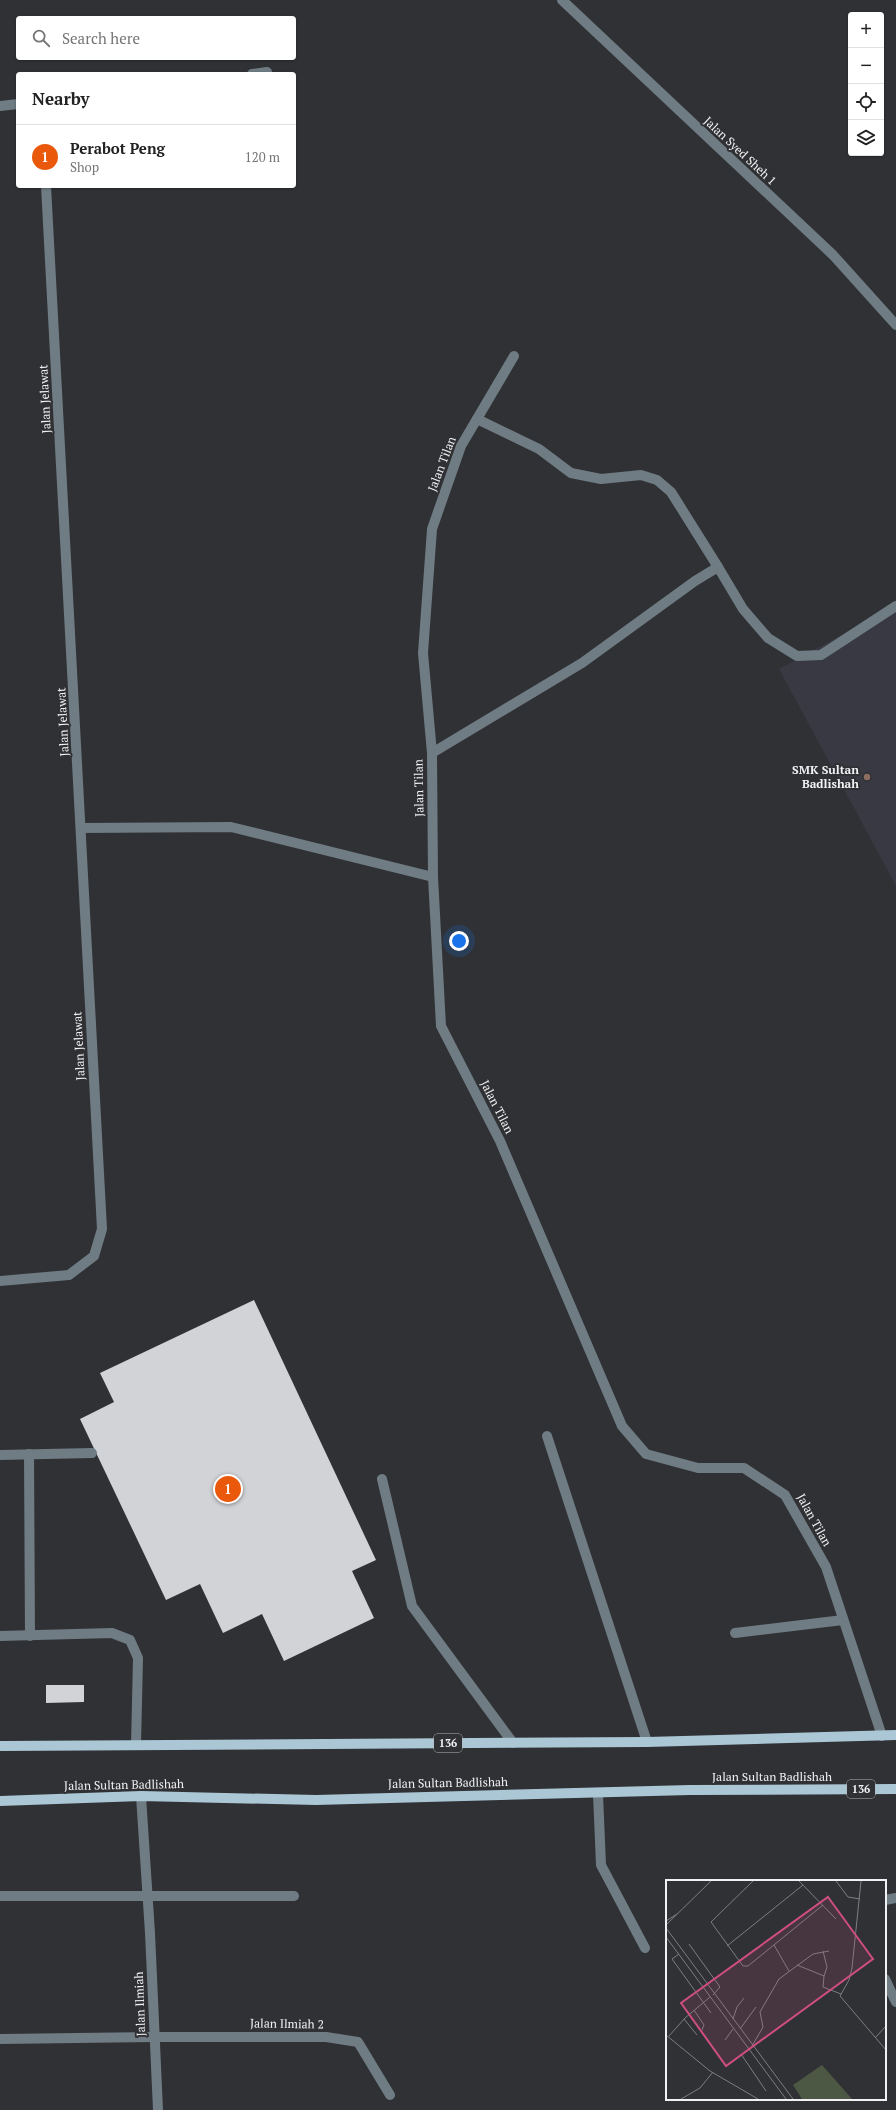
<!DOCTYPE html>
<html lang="en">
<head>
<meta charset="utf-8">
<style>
  body { margin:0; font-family:"PT Serif",serif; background:#f6f6f6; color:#222 }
  .controls { position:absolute; right:12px; top:12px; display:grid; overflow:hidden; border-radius:4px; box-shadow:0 1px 3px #0004 }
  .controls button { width:36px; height:36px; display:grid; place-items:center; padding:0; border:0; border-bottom:1px solid #e0e0e0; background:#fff; color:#222; font:20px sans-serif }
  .you { position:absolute; left:459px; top:941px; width:14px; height:14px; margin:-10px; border:3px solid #fff; border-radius:50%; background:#1a73e8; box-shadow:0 0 0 6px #1a73e833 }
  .badge { display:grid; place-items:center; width:26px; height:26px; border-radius:50%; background:#ea580c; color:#fff; font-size:13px; font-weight:700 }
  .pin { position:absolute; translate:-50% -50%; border:2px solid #fff; box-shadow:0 1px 4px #0006 }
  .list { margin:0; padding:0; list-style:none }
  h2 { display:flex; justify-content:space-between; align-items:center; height:52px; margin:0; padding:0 16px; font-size:17px }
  h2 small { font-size:13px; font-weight:400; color:#767676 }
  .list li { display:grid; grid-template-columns:26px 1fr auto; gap:12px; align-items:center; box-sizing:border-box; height:64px; padding:0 16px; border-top:1px solid #e0e0e0 }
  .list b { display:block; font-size:15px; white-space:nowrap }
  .list p { margin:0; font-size:13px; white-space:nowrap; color:#767676 }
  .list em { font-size:13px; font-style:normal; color:#767676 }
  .icon { flex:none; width:22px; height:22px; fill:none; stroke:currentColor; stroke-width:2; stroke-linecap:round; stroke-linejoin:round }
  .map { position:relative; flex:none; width:896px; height:2110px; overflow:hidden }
  .search { position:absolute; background:#fff; box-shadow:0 1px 3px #0004; left:16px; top:16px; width:280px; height:44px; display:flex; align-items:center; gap:10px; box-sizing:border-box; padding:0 14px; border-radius:4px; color:#767676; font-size:15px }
  .panel { position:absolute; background:#fff; box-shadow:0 1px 3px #0004; left:16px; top:72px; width:280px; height:116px; border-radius:4px }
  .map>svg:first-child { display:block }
  .built { fill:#383942 }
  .building { fill:#d2d3d7 }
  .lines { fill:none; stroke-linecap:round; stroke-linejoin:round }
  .minor { stroke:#6f7c83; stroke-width:10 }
  .major { stroke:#abc7d6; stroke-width:10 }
  .education-dot { fill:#8d6e63; stroke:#303134; stroke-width:1.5 }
  .labels { text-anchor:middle; stroke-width:4; stroke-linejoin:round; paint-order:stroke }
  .shield { fill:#303134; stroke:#b7b7ba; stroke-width:1 }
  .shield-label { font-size:11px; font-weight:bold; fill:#f1f1f3 }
  .street-label { font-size:12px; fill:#f1f1f3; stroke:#303134 }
  .poi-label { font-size:12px; font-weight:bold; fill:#f1f1f3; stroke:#303134; text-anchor:end }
  .inset-road { fill:none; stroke:#7d7e80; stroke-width:1 }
  .view { fill:#ce4e81; fill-opacity:0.15; stroke:#ce4e81; stroke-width:2 }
  .inset-edge { fill:none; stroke:#f1f1f3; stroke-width:2 }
</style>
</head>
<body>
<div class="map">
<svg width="896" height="2110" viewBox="0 0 896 2110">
  <rect width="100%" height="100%" fill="#303134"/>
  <!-- built -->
  <path class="built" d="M896,605V886L779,669Z"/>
  <!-- building -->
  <g class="building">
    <path d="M254,1300L376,1560L352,1571L374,1618L284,1661L262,1614L223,1633L200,1584L166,1600L80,1419L114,1402L100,1373Z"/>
    <path d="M46,1685H84V1702L46,1703Z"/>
  </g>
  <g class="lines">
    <!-- minor -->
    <g class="minor">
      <path d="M562,0L833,255L896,325"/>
      <path d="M252,74L267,72"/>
      <path d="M0,106L18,104"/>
      <path d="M514,356L461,446L432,529L423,653L432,753L433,877L441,1026L500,1141L622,1426L646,1454L698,1468H744L785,1495L826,1567L882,1736"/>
      <path d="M477,419L539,449L571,473L601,479L641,475L657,480L671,492L718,567"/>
      <path d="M432,753L582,663L695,581L718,567L743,609L768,638L797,656L821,655L896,606"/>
      <path d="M81,828L231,827L433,877"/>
      <path d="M0,1281L69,1275L94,1256L102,1229L46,186"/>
      <path d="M547,1436L647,1742"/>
      <path d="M29,1454L30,1636"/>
      <path d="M0,1455L92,1453"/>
      <path d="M382,1479L412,1606L513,1743"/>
      <path d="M735,1633L843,1620"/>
      <path d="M0,1636L112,1633L130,1640L138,1658L136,1745"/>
      <path d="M598,1794L601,1865L645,1948"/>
      <path d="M141,1796L150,1933L158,2110"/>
      <path d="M0,1896H294"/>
      <path d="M885,1900L896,1898"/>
      <path d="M885,1979L896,2002"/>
      <path d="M0,2039L154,2037H326L358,2042L390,2095"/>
    </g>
    <!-- major -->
    <g class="major">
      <path d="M0,1746L647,1742L896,1735"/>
      <path d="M0,1801L141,1796L316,1800L690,1790L896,1789"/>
    </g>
  </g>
  <!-- markers -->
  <circle class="education-dot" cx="867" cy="777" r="4"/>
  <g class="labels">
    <!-- shield labels -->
    <g class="shield">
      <rect x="434" y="1734" width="28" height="18" rx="3"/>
      <rect x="847" y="1780" width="28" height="18" rx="3"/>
    </g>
    <g class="shield-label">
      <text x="448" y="1747">136</text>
      <text x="861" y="1793">136</text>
    </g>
    <!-- street labels -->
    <g class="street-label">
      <text transform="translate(740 151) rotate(43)" y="4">Jalan Syed Sheh 1</text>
      <text transform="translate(45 399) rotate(-93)" y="4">Jalan Jelawat</text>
      <text transform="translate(442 464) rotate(-69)" y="4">Jalan Tilan</text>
      <text transform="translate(63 722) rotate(-93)" y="4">Jalan Jelawat</text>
      <text transform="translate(419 788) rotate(-91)" y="4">Jalan Tilan</text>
      <text transform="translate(79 1046) rotate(-93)" y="4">Jalan Jelawat</text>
      <text transform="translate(497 1107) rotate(63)" y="4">Jalan Tilan</text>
      <text transform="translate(814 1520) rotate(61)" y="4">Jalan Tilan</text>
      <text x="772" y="1781">Jalan Sultan Badlishah</text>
      <text transform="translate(448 1783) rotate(-1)" y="4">Jalan Sultan Badlishah</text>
      <text transform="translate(124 1785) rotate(-1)" y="4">Jalan Sultan Badlishah</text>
      <text transform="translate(140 2004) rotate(-92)" y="4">Jalan Ilmiah</text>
      <text transform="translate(287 2024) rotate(1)" y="4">Jalan Ilmiah 2</text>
    </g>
    <!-- poi labels -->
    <g class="poi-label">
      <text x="859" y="774">SMK Sultan<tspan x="859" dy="14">Badlishah</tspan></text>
    </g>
  </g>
  <!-- overview -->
  <g transform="translate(666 1880)">
    <rect width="220" height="220" fill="#303134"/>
    <path d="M156,185L186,219H136L127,205Z" fill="#4c5843"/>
    <path class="inset-road" d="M87,1L45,42L77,86H82L157,25M133,1L170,39M170,1L182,17L194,19M195,1L186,88L183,100L174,116L220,170M0,41L11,34M0,45L45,1M0,48L127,219M0,57L120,219M23,64L54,107L47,115M108,65L123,91M61,66L137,5M157,71L161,87L158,96M13,74L6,79L45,133M131,85L158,96L157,107L175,114M28,130L38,145L36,150M18,139L31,155M67,139L71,127L78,118M74,149L90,127M0,155L44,191L92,219M3,156L19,138L44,117M209,158L220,146M59,160L67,149M86,166L97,147L94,132L113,99L147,74L163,71M75,174L100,211M15,219L34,208L47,192"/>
    <path class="view" d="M162,17L207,79L60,186L15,123Z"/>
    <rect width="220" height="220" class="inset-edge"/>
  </g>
</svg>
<div class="controls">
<button>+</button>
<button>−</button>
<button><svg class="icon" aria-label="locate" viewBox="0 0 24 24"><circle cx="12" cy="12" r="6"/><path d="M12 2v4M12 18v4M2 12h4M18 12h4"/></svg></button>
<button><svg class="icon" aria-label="layers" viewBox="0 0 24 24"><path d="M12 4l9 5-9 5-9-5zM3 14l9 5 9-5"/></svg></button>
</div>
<div class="you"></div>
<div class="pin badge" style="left:228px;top:1489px">1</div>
<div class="search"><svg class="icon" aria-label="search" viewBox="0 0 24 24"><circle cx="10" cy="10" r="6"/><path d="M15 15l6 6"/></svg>Search here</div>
<section class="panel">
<h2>Nearby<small></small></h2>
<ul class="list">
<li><span class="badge">1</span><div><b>Perabot Peng</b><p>Shop</p></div><em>120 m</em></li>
</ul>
</section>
</div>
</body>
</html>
